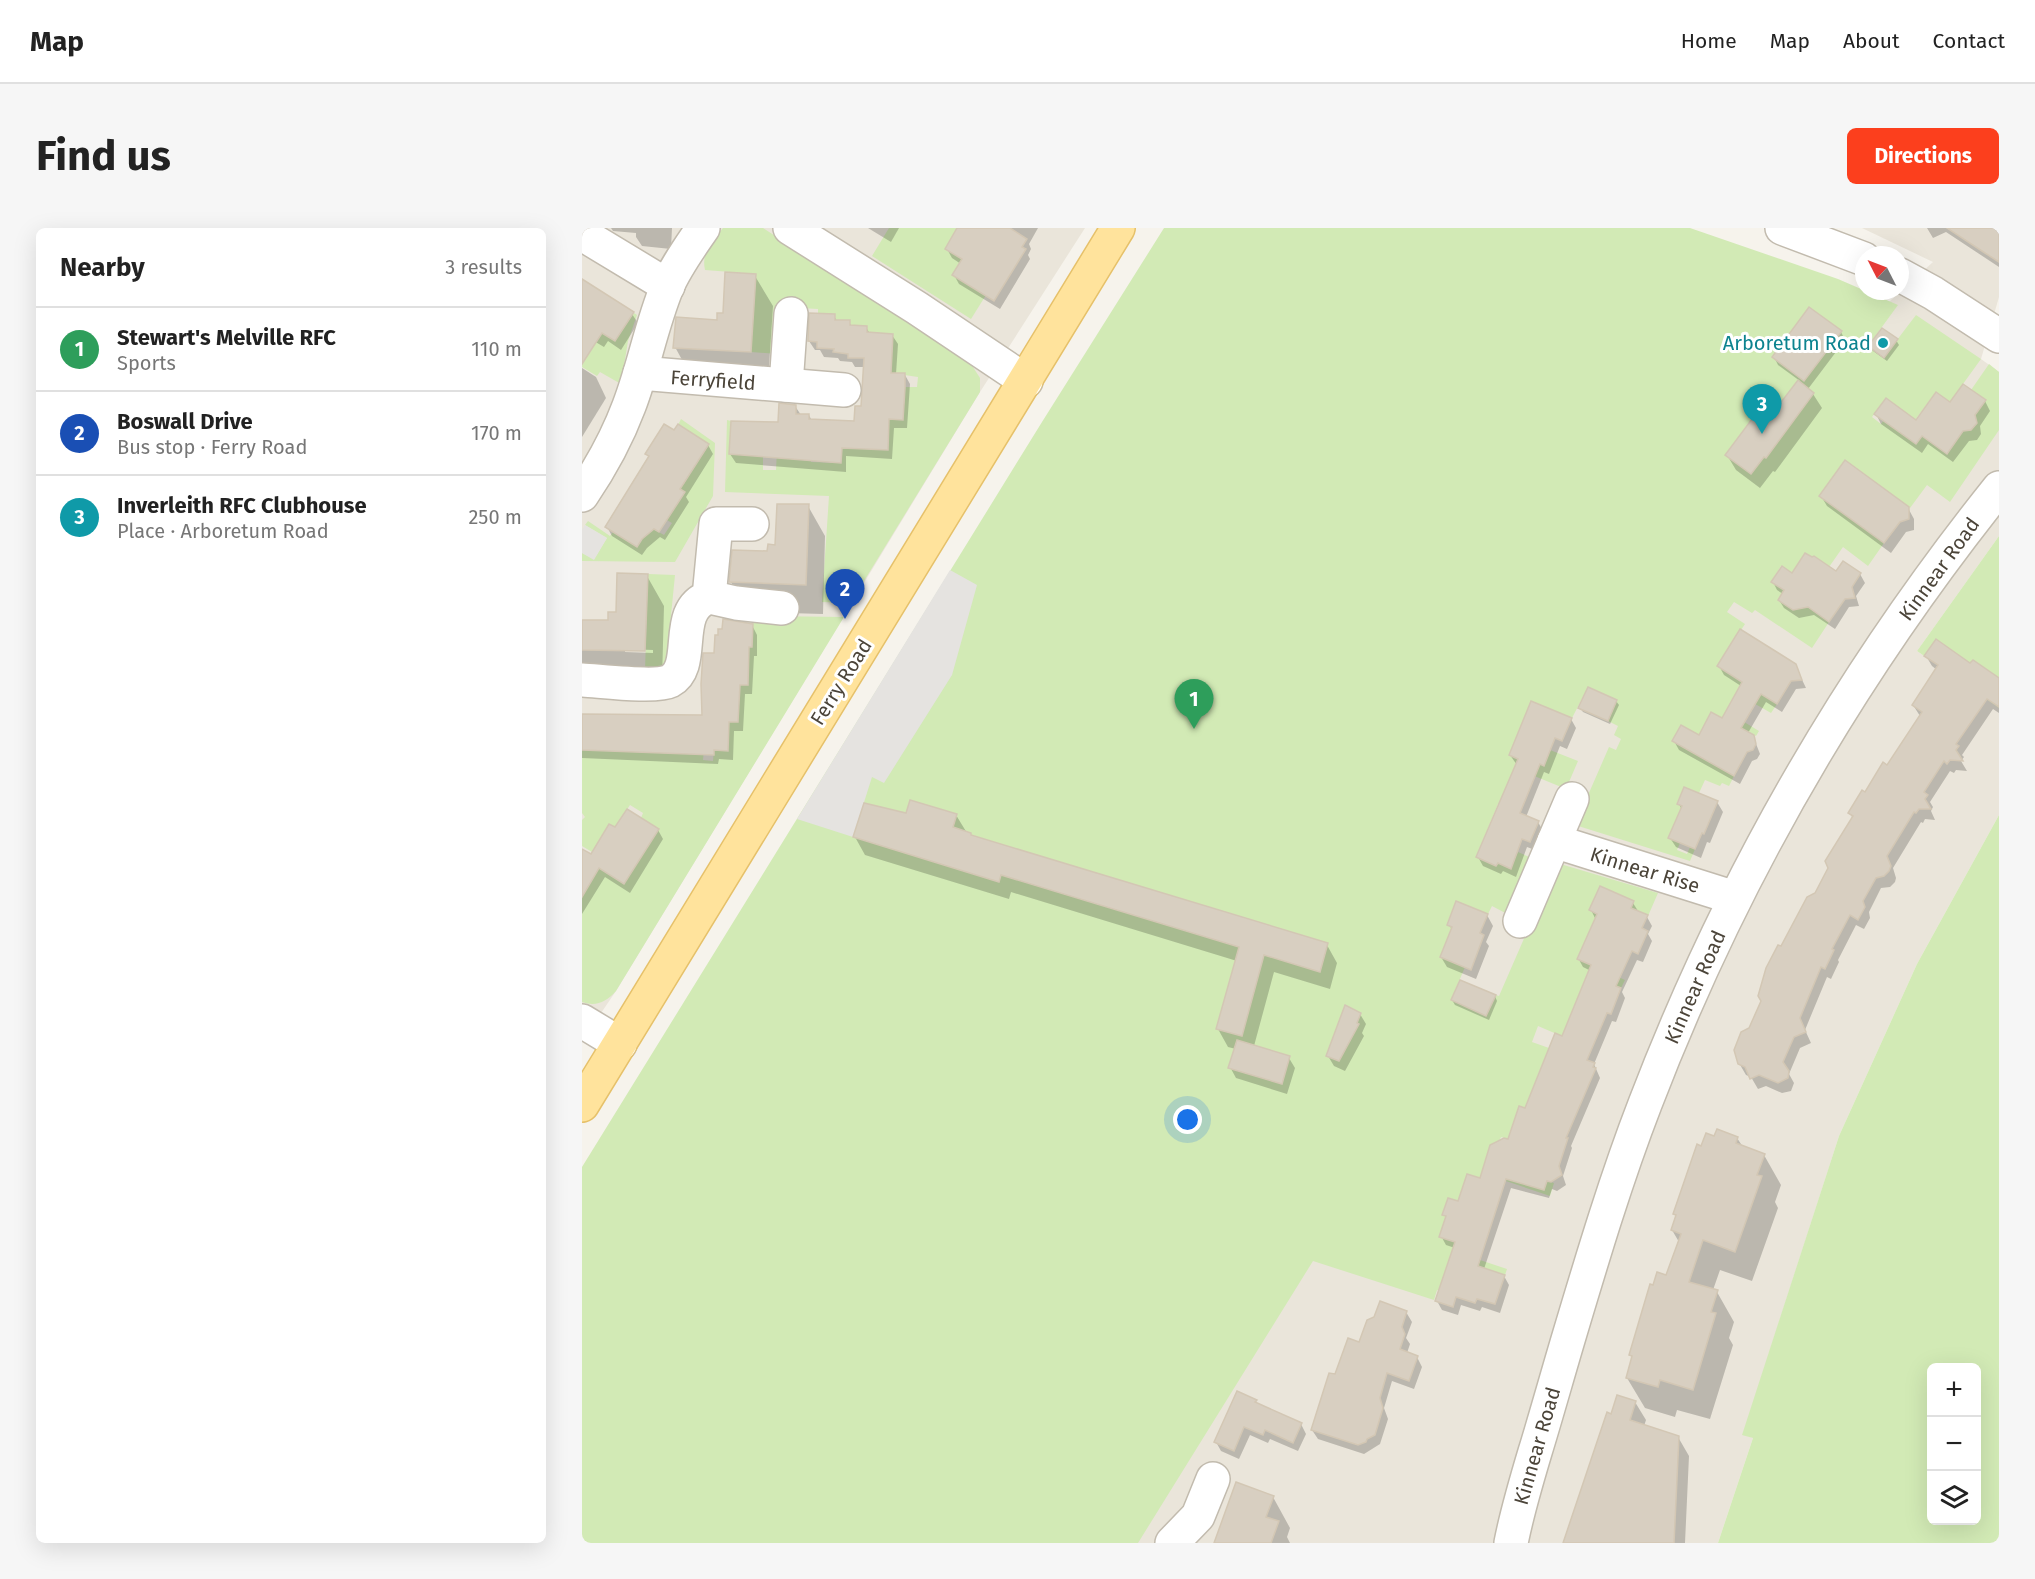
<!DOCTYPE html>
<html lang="en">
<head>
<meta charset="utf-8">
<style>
  body { margin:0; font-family:"Fira Sans",sans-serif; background:#f6f6f6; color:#222 }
  .controls { position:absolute; right:18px; bottom:18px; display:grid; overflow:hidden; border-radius:9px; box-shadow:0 6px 24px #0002 }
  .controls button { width:54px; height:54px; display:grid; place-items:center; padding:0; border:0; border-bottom:2px solid #e0e0e0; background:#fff; color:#222; font:30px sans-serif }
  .compass { position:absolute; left:1273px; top:18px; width:54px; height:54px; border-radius:50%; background:#fff; box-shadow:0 6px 24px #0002; rotate:312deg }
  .you { position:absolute; left:606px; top:892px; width:21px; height:21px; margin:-15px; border:4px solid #fff; border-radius:50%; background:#1a73e8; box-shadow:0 0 0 9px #1a73e833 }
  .badge { display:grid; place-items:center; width:39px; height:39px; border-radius:50%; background:#fc3f1d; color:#fff; font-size:20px; font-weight:700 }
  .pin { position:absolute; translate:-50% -50px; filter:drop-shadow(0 2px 3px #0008) }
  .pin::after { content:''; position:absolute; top:32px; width:21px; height:18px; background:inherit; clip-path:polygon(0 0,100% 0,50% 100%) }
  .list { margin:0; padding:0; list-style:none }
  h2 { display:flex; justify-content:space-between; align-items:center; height:78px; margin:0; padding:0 24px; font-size:26px }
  h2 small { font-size:20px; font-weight:400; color:#767676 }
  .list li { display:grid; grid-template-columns:39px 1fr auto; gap:18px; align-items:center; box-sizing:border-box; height:84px; padding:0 24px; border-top:2px solid #e0e0e0 }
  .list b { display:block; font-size:22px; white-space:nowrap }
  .list p { margin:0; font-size:20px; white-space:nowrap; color:#767676 }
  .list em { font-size:20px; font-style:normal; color:#767676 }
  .icon { flex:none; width:33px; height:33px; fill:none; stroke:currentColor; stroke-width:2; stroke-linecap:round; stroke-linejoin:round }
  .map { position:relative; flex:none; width:1417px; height:1315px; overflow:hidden; border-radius:9px }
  header { display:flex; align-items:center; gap:36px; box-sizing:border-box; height:84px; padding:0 30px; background:#fff; border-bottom:2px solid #e0e0e0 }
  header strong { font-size:28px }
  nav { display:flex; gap:33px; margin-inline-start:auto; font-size:21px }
  .intro { display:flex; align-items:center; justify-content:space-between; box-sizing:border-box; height:144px; padding:0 36px }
  h1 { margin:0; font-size:42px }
  .button { padding:15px 27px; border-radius:9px; background:#fc3f1d; color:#fff; font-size:21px; font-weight:700 }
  main { display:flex; gap:36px; padding:0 36px }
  aside { flex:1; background:#fff; border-radius:9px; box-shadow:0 6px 24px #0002 }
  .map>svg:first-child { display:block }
  .residential { fill:#eae5da }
  .green { fill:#d2eab5; fill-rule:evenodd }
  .parking { fill:#e5e3e0 }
  .shadow { fill:#0003; fill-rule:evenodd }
  .building { fill:#d8cfc1; stroke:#d3c7b4; stroke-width:1.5 }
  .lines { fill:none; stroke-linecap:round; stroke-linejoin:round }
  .minor-casing { stroke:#c2bbae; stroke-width:36 }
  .major-casing { stroke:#e6c16a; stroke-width:36 }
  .minor { stroke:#fff; stroke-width:33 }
  .major { stroke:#ffe39c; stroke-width:33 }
  .culture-dot { fill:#0f9aa8; stroke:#fff; stroke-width:2 }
  .labels { text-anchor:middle; stroke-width:6; stroke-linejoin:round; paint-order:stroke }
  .culture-label { font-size:20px; fill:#0d838f; stroke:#fff; text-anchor:end }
  .street-label { font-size:20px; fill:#4b4439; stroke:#fff }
</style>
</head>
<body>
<header>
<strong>Map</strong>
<nav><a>Home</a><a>Map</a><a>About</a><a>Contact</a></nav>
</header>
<div class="intro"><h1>Find us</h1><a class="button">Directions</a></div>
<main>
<aside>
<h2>Nearby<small>3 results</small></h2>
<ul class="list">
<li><span class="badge" style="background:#2e9e5b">1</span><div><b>Stewart's Melville RFC</b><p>Sports</p></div><em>110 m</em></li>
<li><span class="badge" style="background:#1a4fb4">2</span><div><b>Boswall Drive</b><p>Bus stop · Ferry Road</p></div><em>170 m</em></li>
<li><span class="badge" style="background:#0f9aa8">3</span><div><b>Inverleith RFC Clubhouse</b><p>Place · Arboretum Road</p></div><em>250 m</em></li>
</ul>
</aside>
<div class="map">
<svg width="1417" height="1315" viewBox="0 0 1417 1315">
  <rect width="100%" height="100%" fill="#f6f3ec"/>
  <!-- residential -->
  <g class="residential">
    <path d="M0,0H503L398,164L34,763L0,813Z"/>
    <path d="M1280,0H1417V69L1399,131L1417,144V308L1335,423L1417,480V587L1335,736L1257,908L1161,1206L1171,1210L1136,1315H555L820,784L929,432L1308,73L1351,34Z"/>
  </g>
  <!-- green -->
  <g class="green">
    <path d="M141,0H181L389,136L398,150V164L271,371C261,376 251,374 240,374L247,268L143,264L145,192L149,193L147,226L181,228V242H194L195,222L229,223V234L259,235L260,220L306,222L307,191L323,159H335L336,149L309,145L311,106L285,104V98L268,97L267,92H253L236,86V81L200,79L195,126L169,124L174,46L123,42C119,24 130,13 141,0Z"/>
    <path d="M307,0H400L375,1L363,21L376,28L377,26L404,67L389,91L290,28Z"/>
    <path d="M582,0H1108L1256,51L1316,77L1286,118L1302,129L1334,87L1399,131L1368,174L1354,164L1333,192L1307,197L1334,216L1340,208L1365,225L1383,201L1389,202L1395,196L1391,190L1403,173L1389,162L1407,136L1417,144V202L1368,274L1345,257L1328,280L1263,233L1238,268L1302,315L1286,338L1261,319L1247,339L1232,328L1230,329L1223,325L1217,334V350L1199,338L1189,354L1202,362L1198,369L1205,374L1206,378L1211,382L1216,381L1220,375L1247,394L1230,420L1173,382L1170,385L1152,374L1145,384L1163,396L1135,438L1195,476L1189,485L1154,465L1144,483L1177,503L1174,508L1129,484L1117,507L1099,497L1090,513L1152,548L1147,558L1140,555L1138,558L1123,552L1117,565L1102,559L1095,575L1100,578L1087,610L1098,615L1095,622L1105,626L1108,619L1113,621L1108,633L993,597L1027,519L1034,522L1039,511L1032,507L1036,498L1026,493L1035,472L1006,459L990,490L949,474L927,527L947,536L948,533L962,538L968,522L996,533L984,561L933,540L938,585L916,576L894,629L914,638L916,635L928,641L936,624L952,631L929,688L910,678L906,686L874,674L865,696L870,699L858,729L883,739L869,772L904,788L914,767L917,768L975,635L1076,665L1066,688L1049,680L1052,673L1018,658L1007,682L1030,693L1020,716L1005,709L995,730L1043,752L1039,760L1005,746L986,793L992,796L1005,819L956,798L950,814L967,820L955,849L973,856L936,915L919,909L916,916L913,915L908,918L905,927L908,932L907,946L962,962L965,953L972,955L968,968L921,952L876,973L866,970L860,986L864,988L872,1013L895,1031L925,1041L923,1047L868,1028L875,1068L855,1062L852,1072L731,1033L556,1315H0V939L460,194ZM1304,170L1313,177L1299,196L1290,189Z"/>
    <path d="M52,85L55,87L46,113L39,156L18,144L15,148L0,139V132L2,133L20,105L33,113Z"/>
    <path d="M99,191L133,215L131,268L93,334L0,333V325L12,331L25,310L3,297L6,293L28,308L31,304L55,319L68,299L82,307L90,295L76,287L87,269L96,274L103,264L94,258L102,256L106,249L97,244L112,221L121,226L127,217L96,197Z"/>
    <path d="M1417,308V480L1335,423Z"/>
    <path d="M66,346L93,347L84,438L63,443Z"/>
    <path d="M182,388L262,389L34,763C24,774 14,779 0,774V669L13,647L20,630L0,618V592L3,589L0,585V522H122L121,532L131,533L132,522H146L147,494H156L159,418H170L171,395H182ZM48,577L61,585L59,590L77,601L42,656L24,645L36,625L17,613L27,596L40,604L36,595Z"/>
    <path d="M1417,587V1315H1136L1171,1210L1160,1207L1257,908L1335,736ZM1350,1140H1394V1292H1350Z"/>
  </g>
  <!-- parking -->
  <g class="parking">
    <path d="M3,297L25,310L12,332L0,325V302Z"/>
    <path d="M368,342L395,357L370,447L302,555L290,549L271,609L215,591Z"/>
  </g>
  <!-- shadow -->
  <g class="shadow">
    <path d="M29,0H90L89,21L60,18L54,9V5L31,3Z"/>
    <path d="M286,0H317L309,14Z"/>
    <path d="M401,0H456L447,16L449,21L446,27L448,31L418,81L377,56L372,47L379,36L370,30L365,21Z"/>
    <path d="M1345,0H1417V39L1364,4L1351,10Z"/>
    <path d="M173,48L191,78L186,154L110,150L93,119L136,93Z"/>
    <path d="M0,53L50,86L56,95L39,122L26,113L22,119L0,106Z"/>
    <path d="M252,88L255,93L267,94L270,99H284L288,106L310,107L316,116L314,146L323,147L328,156L325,200H312L310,231L264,228V244L154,235L148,226L197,196L213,178L219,187H227L230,193L274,194L281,180L283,139H273L270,134L258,133L256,130L242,129L238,122H233L227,113Z"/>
    <path d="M1259,104L1263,112L1226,161L1231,166L1240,180L1193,244L1191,243L1178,260L1154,242L1145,227L1179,187L1194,183L1218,153L1196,137L1192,129Z"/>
    <path d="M1314,112L1317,117L1305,133L1291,123L1288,118Z"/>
    <path d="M0,140L14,149L24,170L0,209Z"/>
    <path d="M1403,173L1408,183L1398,198L1399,206L1395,212L1387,213L1371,234L1346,216L1340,225L1299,196L1294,186L1334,194L1368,176Z"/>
    <path d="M126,217L131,226L104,269L107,274L83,312L78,309L65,320L60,327L30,308L25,299L67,230L65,226Z"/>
    <path d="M1239,268L1326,280L1332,291V302L1324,304L1309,325L1245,278Z"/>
    <path d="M226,278L243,308L241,386L166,384L149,354L195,318Z"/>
    <path d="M1254,345L1278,346L1283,355L1274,368L1277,378L1267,379L1253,401L1232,387L1217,390L1202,380L1197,372L1201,366L1195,362L1191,354L1210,347Z"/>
    <path d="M65,348L82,378L80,453L0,443V393L27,394ZM43,421L71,422V425L43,424Z"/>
    <path d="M170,397L175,407V428H172L170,466H163L161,503H152L151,532L137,531L136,536L0,530V487L121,488L134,426Z"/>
    <path d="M1344,428L1388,438L1391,434L1417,452V485L1411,481L1380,527L1382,529L1379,533L1385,543L1374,542L1372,545L1368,543L1348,574L1351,579L1349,583L1353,592L1343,591L1341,595L1339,594L1311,640L1314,650L1313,654L1308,659L1299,660L1287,684L1288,690L1282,701L1274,697L1256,732L1257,734L1249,751L1245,749L1223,802L1229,815L1218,820L1207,846L1212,855L1209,863L1200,865L1184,858L1176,861L1169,849L1164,847L1157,835L1200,720L1234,666L1271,591L1268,585L1306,539L1338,488L1331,477L1355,442L1350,438Z"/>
    <path d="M1213,437L1224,460L1214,461L1200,484L1184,474L1166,505L1171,508L1178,526L1175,531L1170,533L1158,556L1097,522L1092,513L1117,509L1140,492L1159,458L1142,447L1137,438Z"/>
    <path d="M1034,473L1037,477L1028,496L1001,484L998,480Z"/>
    <path d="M989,491L994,500L985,521L978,518L967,546L962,544L944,589L956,594L961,603L953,622L945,619L934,649L921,643L919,646L901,638L896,629L935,537L928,527Z"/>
    <path d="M1135,574L1141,584L1128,615L1125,614L1119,630L1094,619L1088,610L1100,582L1097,576Z"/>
    <path d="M325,587H374L385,605L390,609L745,717L755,735L748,761L692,744L672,818L707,830L713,840L705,866L654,850L648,839L654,821L646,819L636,801L655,733L429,664L427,671L283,627L273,609Z"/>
    <path d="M33,601L76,602L81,611L48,665L23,649L0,686V623L9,628Z"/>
    <path d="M1051,675L1056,683L1065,689L1070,698L1066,706L1070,713L1061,734L1055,732L1040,764L1043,770L1034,794L1030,793L1012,836L1018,850L989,918L990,920L981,948L984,957L975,963L970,961L967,970L929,960L902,1041L922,1048L927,1057L918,1085L900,1079L898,1083L879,1077L876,1087L860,1082L855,1073L873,1020L864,1017L859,1008L865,991L862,986L877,975L899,952L927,913L981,810L1009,743L1001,739L996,730L1014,692L1009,682Z"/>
    <path d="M905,687L911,698L904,714L907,718L894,751L865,739L859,729L870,702L867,696Z"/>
    <path d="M913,768L915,773L907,792L873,777L870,772Z"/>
    <path d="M778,786L784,796L780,805L782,808L763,843L752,838L746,828Z"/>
    <path d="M1133,910H1155L1161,919L1182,927L1199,957L1193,974L1196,980L1170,1053L1138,1042L1131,1062L1135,1064L1152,1094L1147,1110L1151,1117L1128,1191L1095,1182L1093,1189L1063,1180L1045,1150L1051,1131L1048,1126L1072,1059L1085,1049L1097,1014L1090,1002L1095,990L1092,985L1120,919Z"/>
    <path d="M824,1084L830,1094L824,1110L828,1116L825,1125L835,1129L840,1139L832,1161L810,1153L802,1180L806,1191L798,1216L782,1226L736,1211L730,1202L754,1148L778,1116Z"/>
    <path d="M674,1173L676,1177L719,1196L724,1206L716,1223L688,1211L686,1215L668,1207L657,1231L639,1223L634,1214Z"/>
    <path d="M1053,1174L1064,1192L1062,1198L1096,1209L1107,1228L1103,1315H983L1026,1186L1030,1188Z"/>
    <path d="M655,1256L691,1269L708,1300L705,1309L708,1315H633Z"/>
  </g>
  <!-- building -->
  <g class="building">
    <path d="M375,0H428L445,11L440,19L444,21L412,73L370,47L380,31L363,21Z"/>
    <path d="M1365,0H1417V34L1403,25Z"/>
    <path d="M143,44L174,46L169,124L91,120L94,89L135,92V85H141Z"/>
    <path d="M0,51L52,84L33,113L20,105L0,136Z"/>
    <path d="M1227,79L1260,103L1222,153L1190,129Z"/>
    <path d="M227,85L253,86V92H268V97L285,98V104L311,106L309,145H323V160L321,192L307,191L306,222L260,220L259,235L147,226L149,193L196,194L197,175L214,177V186H227V191L272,193L273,178H279L282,130H266V126L251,124L252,121L235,120V114L226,113Z"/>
    <path d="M1300,100L1316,111L1302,130L1286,118Z"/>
    <path d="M1216,152L1232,165L1184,230L1182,229L1169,246L1143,227L1176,183L1179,185L1186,175L1194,181Z"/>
    <path d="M1381,156L1404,172L1393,187L1395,195L1389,202L1381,203L1365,226L1340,208L1334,216L1292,186L1304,170L1334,192L1354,164L1368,174Z"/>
    <path d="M82,196L92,202L96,196L127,216L98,261L103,264L77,304L72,301L60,311L55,319L23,299L67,228L63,226Z"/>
    <path d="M1263,232L1327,279V291L1318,294L1302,315L1237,268Z"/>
    <path d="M195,276H227L224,357L147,354L150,322L185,323L186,316L193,317Z"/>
    <path d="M1223,325L1230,329L1232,328L1254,343L1261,333L1279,345L1270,359L1273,370L1263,371L1247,394L1226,379L1211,382L1196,372L1202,362L1189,354L1200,338L1210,345Z"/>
    <path d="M35,345L66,346L63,423L0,422V392H26V384H34Z"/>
    <path d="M141,391L171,396L170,419H167L166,457H158L156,494H147L146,523L132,522V527L0,522V486L120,487L119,456L121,425H132L133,407H136V401H140Z"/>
    <path d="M1158,401L1214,436L1220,452L1209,453L1195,476L1179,466L1159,500L1172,507L1174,516L1171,522L1165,524L1152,548L1090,513L1099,497L1117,507L1129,484L1140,490L1160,454L1135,438Z"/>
    <path d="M1354,411L1388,435L1391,432L1417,450V479L1405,471L1374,516L1377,518L1374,522L1381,533L1368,532L1365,536L1362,533L1342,564L1346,567L1343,571L1349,581H1337L1334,585L1332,584L1305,628L1309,638L1307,643L1302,648L1294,650L1281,673L1283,679L1276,692L1268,687L1250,721L1252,722L1243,741L1239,739L1218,790L1224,804L1212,809L1201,834L1207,843L1206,850L1196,855L1177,847L1168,851L1163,839L1156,836L1152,822L1159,804L1167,800L1179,773L1176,768L1184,740L1196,717L1199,718L1225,669L1233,665L1246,640L1243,633L1271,588L1266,585L1280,562L1283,564L1301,534L1305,537L1340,484L1330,477L1356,437L1342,428Z"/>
    <path d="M1006,459L1035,472L1026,493L996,480Z"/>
    <path d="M949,473L990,490L980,513L973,510L962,538L958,536L938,585L957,593L948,614L940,611L929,641L916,635L914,638L894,629L936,531L927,527Z"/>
    <path d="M1102,559L1136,573L1122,606L1120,605L1113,621L1086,610L1100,578L1095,576Z"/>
    <path d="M328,572L375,586L371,599L389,605V607L746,715L738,744L682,727L660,808L634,801L657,719L419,647L417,654L271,609L282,575L324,585Z"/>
    <path d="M45,581L77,601L42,656L17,640L0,669V621L9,626L27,596L33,599Z"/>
    <path d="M1018,658L1052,673L1049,680L1066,687L1060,700L1066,703L1056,726L1050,723L1034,758L1039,760L1029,786L1025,785L1005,832L1013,835L1011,839L1014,840L984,910H986L977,938L980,947L969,954L965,953L962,962L924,951L896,1038L923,1047L913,1076L895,1071L893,1075L874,1069L871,1079L853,1073L873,1014L857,1009L864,988L860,987L866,970L876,973L885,946L898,950L908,917L922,910L926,911L937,878L943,880L973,805L980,808L1009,737L995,731L1015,686L1007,682Z"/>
    <path d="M874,673L906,686L898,705L902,707L889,742L858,729L870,699L865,697Z"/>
    <path d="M878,752L914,767L904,788L869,772Z"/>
    <path d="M763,777L779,785L775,795L777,796L757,833L744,828Z"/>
    <path d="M655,812L708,828L700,856L646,840Z"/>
    <path d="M1135,901L1156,909L1154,915L1183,926L1175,947L1180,948L1153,1024L1121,1012L1107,1054L1136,1062L1129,1084L1134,1085L1111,1162L1078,1152L1076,1159L1044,1150L1050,1128L1047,1127L1068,1056L1071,1057L1075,1044L1084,1047L1099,1006L1089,1002L1094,987L1091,986L1115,916L1119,918L1124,905L1132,908Z"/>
    <path d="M798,1073L825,1083L820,1099L823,1106L818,1121L836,1128L827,1153L805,1145L798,1170L801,1180L793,1207L785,1211L784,1214L776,1217L729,1202L747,1145L753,1146L766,1110L777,1114L785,1092L792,1089Z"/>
    <path d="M655,1163L675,1172L673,1174L720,1195L711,1215L683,1202L681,1207L662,1199L652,1223L632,1214Z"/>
    <path d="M1035,1167L1054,1173L1048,1192L1097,1208L1092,1315H981L1025,1184L1029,1186Z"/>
    <path d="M654,1254L692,1268L684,1289L697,1293L689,1315H632Z"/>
  </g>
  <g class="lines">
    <!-- minor casing -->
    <g class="minor-casing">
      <g id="minor">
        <path d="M208,0L335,80L444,153"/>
        <path d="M1200,0L1282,31"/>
        <path d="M0,6L86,58"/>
        <path d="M1318,47L1351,65L1417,108"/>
        <path d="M58,145L262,162"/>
        <path d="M204,157L209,86"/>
        <path d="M0,267C19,239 35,210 47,178C62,139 69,98 85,59C94,38 108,19 121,0"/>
        <path d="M127,369L154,375L200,380"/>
        <path d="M0,452C19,453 74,460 88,453C116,438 89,382 127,369L134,296H170"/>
        <path d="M972,613L1153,670"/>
        <path d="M938,693L990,571"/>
        <path d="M0,793L38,816"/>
        <path d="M590,1315L616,1288L631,1251"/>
        <path d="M929,1315C935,1284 944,1254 953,1224C965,1185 976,1145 988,1105C1011,1028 1034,951 1063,876C1148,654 1268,446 1417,260"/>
      </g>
    </g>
    <!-- major casing -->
    <g class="major-casing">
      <path id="major" d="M0,877L536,0"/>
    </g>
    <!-- minor -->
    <use href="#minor" class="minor"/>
    <!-- major -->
    <use href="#major" class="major"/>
  </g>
  <!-- markers -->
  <circle class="culture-dot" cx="1301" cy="115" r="6"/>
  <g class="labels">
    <!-- culture labels -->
    <g class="culture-label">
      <text x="1289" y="122">Arboretum Road</text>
    </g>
    <!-- street labels -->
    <g class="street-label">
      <text transform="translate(131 152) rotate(4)" y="7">Ferryfield</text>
      <text transform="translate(1357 341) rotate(-54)" y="7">Kinnear Road</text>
      <text transform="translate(259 454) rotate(-58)" y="7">Ferry Road</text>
      <text transform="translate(1063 642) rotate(17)" y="7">Kinnear Rise</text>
      <text transform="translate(1113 759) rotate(-66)" y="7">Kinnear Road</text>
      <text transform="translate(955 1218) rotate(-74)" y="7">Kinnear Road</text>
    </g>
  </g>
</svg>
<div class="controls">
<button>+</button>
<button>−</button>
<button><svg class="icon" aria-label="layers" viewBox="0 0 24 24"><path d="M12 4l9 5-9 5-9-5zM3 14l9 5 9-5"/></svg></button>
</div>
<svg class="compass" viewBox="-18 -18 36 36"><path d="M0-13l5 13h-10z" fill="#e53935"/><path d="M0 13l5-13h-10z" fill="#767676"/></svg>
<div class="you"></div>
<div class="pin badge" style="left:612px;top:501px;background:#2e9e5b">1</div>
<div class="pin badge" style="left:263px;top:391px;background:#1a4fb4">2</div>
<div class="pin badge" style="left:1180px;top:206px;background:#0f9aa8">3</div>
</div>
</main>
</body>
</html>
